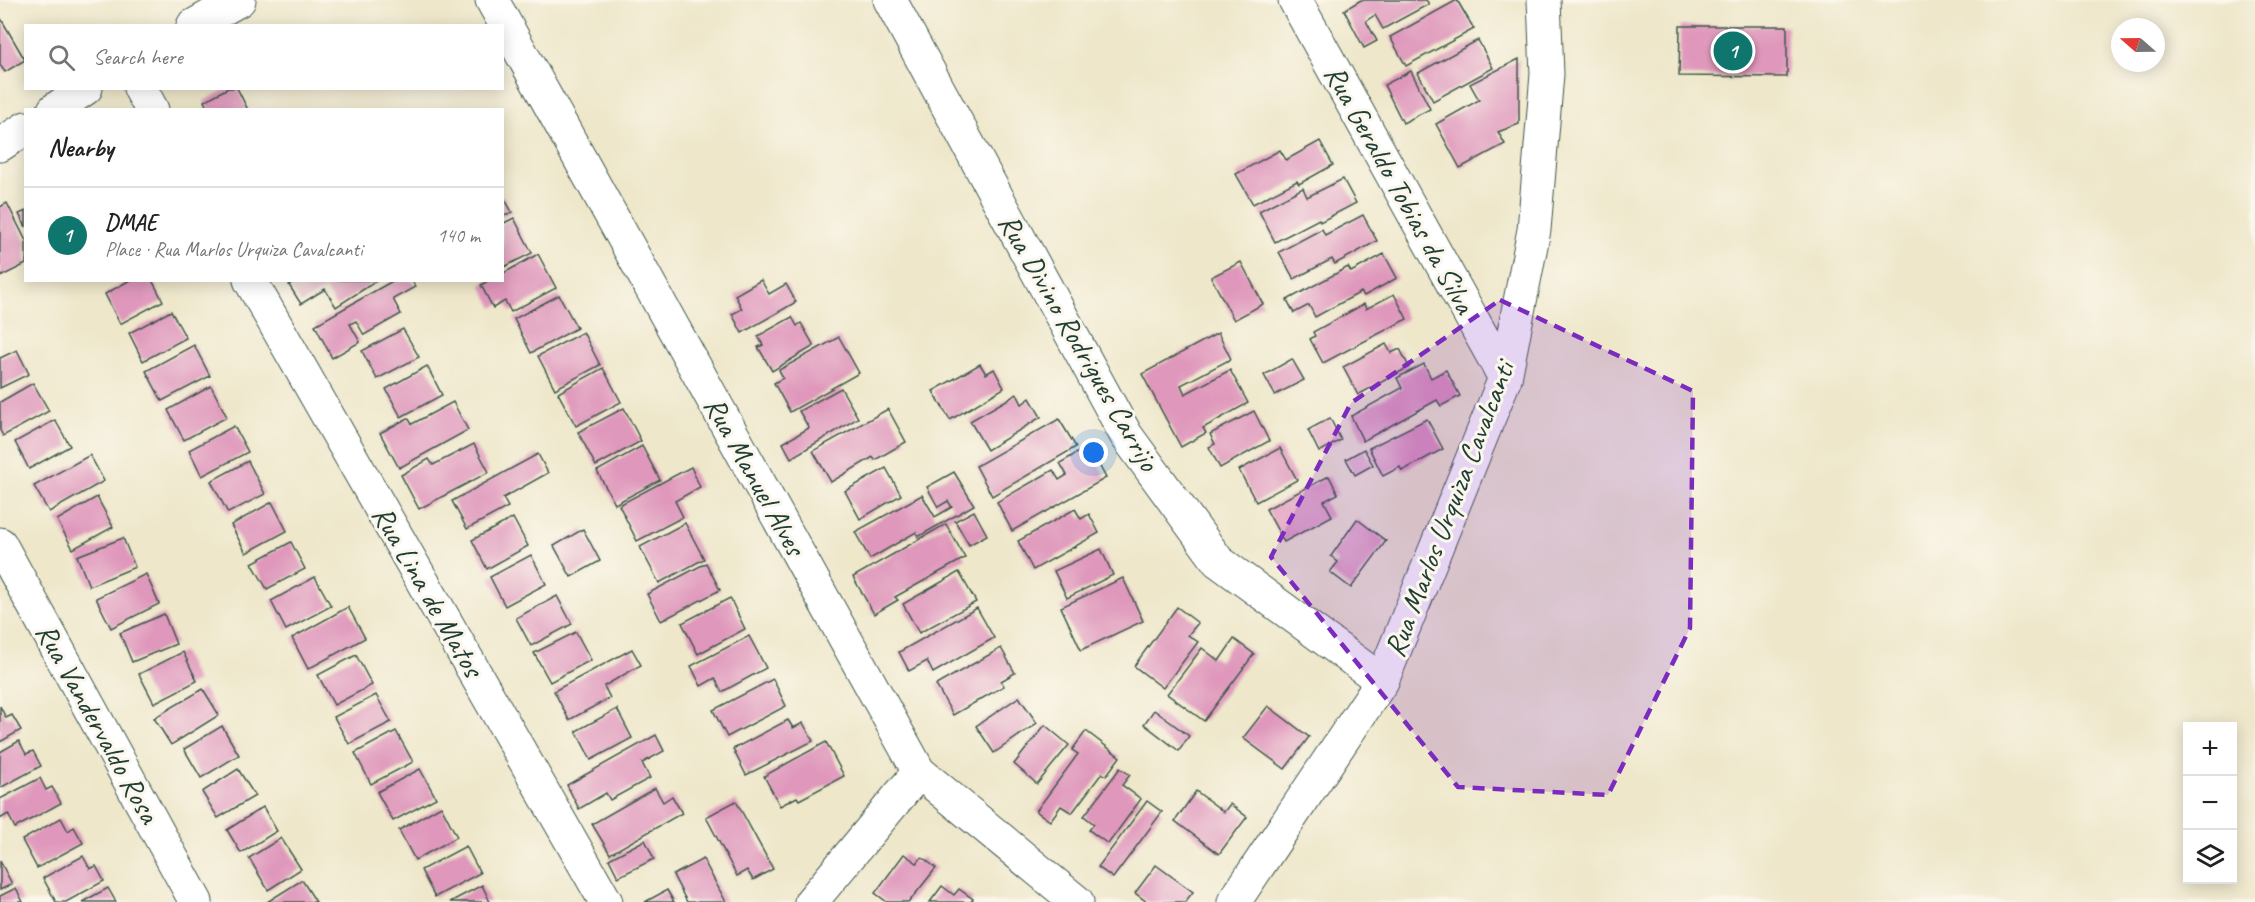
<!DOCTYPE html>
<html lang="en">
<head>
<meta charset="utf-8">
<style>
  body { margin:0; font-family:Caveat,sans-serif; background:#f2f2f2; color:#222 }
  .controls { position:absolute; right:18px; bottom:18px; display:grid; overflow:hidden; border-radius:0px; box-shadow:0 3px 15px #0003 }
  .controls button { width:54px; height:54px; display:grid; place-items:center; padding:0; border:0; border-bottom:2px solid #e0e0e0; background:#fff; color:#222; font:30px sans-serif }
  .compass { position:absolute; left:2111px; top:18px; width:54px; height:54px; border-radius:50%; background:#fff; box-shadow:0 3px 15px #0003; rotate:290deg }
  .you { position:absolute; left:1094px; top:453px; width:21px; height:21px; margin:-15px; border:4px solid #fff; border-radius:50%; background:#1a73e8; box-shadow:0 0 0 9px #1a73e833 }
  .badge { display:grid; place-items:center; width:39px; height:39px; border-radius:50%; background:#0f766e; color:#fff; font-size:20px; font-weight:700 }
  .pin { position:absolute; translate:-50% -50%; border:3px solid #fff; box-shadow:0 2px 6px #0006 }
  .list { margin:0; padding:0; list-style:none }
  h2 { display:flex; justify-content:space-between; align-items:center; height:78px; margin:0; padding:0 24px; font-size:26px }
  h2 small { font-size:20px; font-weight:400; color:#767676 }
  .list li { display:grid; grid-template-columns:39px 1fr auto; gap:18px; align-items:center; box-sizing:border-box; height:96px; padding:0 24px; border-top:2px solid #e0e0e0 }
  .list b { display:block; font-size:22px; white-space:nowrap }
  .list p { margin:0; font-size:20px; white-space:nowrap; color:#767676 }
  .list em { font-size:20px; font-style:normal; color:#767676 }
  .icon { flex:none; width:33px; height:33px; fill:none; stroke:currentColor; stroke-width:2; stroke-linecap:round; stroke-linejoin:round }
  .map { position:relative; flex:none; width:2255px; height:902px; overflow:hidden }
  .search { position:absolute; background:#fff; box-shadow:0 3px 15px #0003; left:24px; top:24px; width:480px; height:66px; display:flex; align-items:center; gap:15px; box-sizing:border-box; padding:0 21px; border-radius:0px; color:#767676; font-size:22px }
  .panel { position:absolute; background:#fff; box-shadow:0 3px 15px #0003; left:24px; top:108px; width:480px; height:174px; border-radius:0px }
  .map>svg:first-child { display:block }
  .building { fill:#df97bb }
  .lines { fill:none; stroke-linecap:round; stroke-linejoin:round }
  .minor-casing { stroke:#3e564a; stroke-width:35 }
  .minor { stroke:#fff; stroke-width:33 }
  .marked { fill:#7b2cbf; fill-opacity:0.2; stroke:#7b2cbf; stroke-width:4.5; stroke-dasharray:12 8; stroke-linejoin:round }
  .labels { text-anchor:middle; stroke-width:6; stroke-linejoin:round; paint-order:stroke }
  .street-label { font-size:30px; fill:#1f3d34; stroke:#fbf7ec }
</style>
</head>
<body>
<div class="map">
<svg width="2255" height="902" viewBox="0 0 2255 902">
  <rect width="100%" height="100%" fill="#fbf7ec"/>
  <filter id="ink" filterUnits="userSpaceOnUse"><feTurbulence type="fractalNoise" baseFrequency=".0167" numOctaves="2"/><feDisplacementMap in="SourceGraphic" scale="12" xChannelSelector="R" yChannelSelector="G"/><feConvolveMatrix kernelMatrix="1 2 1 2 8 2 1 2 1" color-interpolation-filters="sRGB"/></filter>
  <filter id="wash" filterUnits="userSpaceOnUse"><feTurbulence type="fractalNoise" baseFrequency=".008" numOctaves="4" result="noise"/><feDisplacementMap in="SourceGraphic" scale="24" xChannelSelector="R" yChannelSelector="G"/><feGaussianBlur stdDeviation="1.35" result="paint"/><feColorMatrix in="noise" values="0 0 0 0 0 0 0 0 0 0 0 0 0 0 0 0 0 1.4 0 .05"/><feComposite in="paint" operator="in"/></filter>
  <g filter="url(#wash)">
    <rect width="100%" height="100%" fill="#eee7ca"/>
    <g id="blocks">
      <!-- building -->
      <g class="building">
        <path d="M1361,0H1426L1429,4L1383,29L1375,15L1366,21L1377,41L1364,48L1344,10Z"/>
        <path d="M1457,0L1474,29L1406,66L1390,37Z"/>
        <path d="M0,17L25,60L5,72L0,65Z"/>
        <path d="M1680,26H1787V77L1679,76Z"/>
        <path d="M1478,40L1493,68L1433,101L1418,73Z"/>
        <path d="M1519,59V124L1498,132L1505,144L1460,168L1436,124L1479,100L1470,84Z"/>
        <path d="M1411,71L1430,109L1403,123L1384,85Z"/>
        <path d="M228,88H237L248,110H208L204,101Z"/>
        <path d="M1320,141L1333,165L1299,184L1297,181L1253,204L1236,174L1280,150L1286,160Z"/>
        <path d="M1343,179L1356,203L1320,222L1319,219L1275,242L1259,211L1303,188L1307,197Z"/>
        <path d="M502,194L512,212L502,217Z"/>
        <path d="M7,203L26,241V264L0,277V207Z"/>
        <path d="M26,211V227L19,214Z"/>
        <path d="M1363,215L1377,241L1335,264L1332,259L1294,279L1279,252L1322,229L1325,235Z"/>
        <path d="M514,218L532,253L502,268V224Z"/>
        <path d="M538,254L556,288L511,312L505,301L493,308L481,285L489,280H502V274Z"/>
        <path d="M1384,254L1397,278L1364,296L1361,292L1315,317L1309,305L1294,313L1287,300L1348,267L1351,272Z"/>
        <path d="M1241,262L1263,304L1234,320L1211,277Z"/>
        <path d="M130,280H152L163,301L120,324L105,294Z"/>
        <path d="M296,280H378L336,307L325,289L301,304L289,285Z"/>
        <path d="M394,280H412L415,287L393,299L401,314L364,335L356,321L350,324L360,342L332,358L315,325Z"/>
        <path d="M761,280L769,294L786,284L796,302L742,333L732,314L742,309L735,295Z"/>
        <path d="M1394,294L1407,319L1323,363L1310,339L1315,336L1313,332L1364,304L1366,309Z"/>
        <path d="M559,295L577,328L531,353L514,319Z"/>
        <path d="M171,311L186,338L143,361L129,333Z"/>
        <path d="M792,317L797,326L801,323L814,346L772,371L758,347L763,345L758,336Z"/>
        <path d="M403,329L419,357L377,379L362,351Z"/>
        <path d="M583,332L600,365L555,389L538,356Z"/>
        <path d="M1218,333L1231,359L1181,385L1185,394L1230,370L1248,403L1203,428L1206,433L1181,447L1142,374Z"/>
        <path d="M839,337L859,373L790,412L774,383L783,378L779,370Z"/>
        <path d="M1386,344L1391,353L1400,349L1409,367L1358,395L1343,367Z"/>
        <path d="M194,345L210,376L162,401L146,371Z"/>
        <path d="M17,350L29,374L0,388V358Z"/>
        <path d="M1292,359L1304,380L1275,395L1264,375Z"/>
        <path d="M980,364L986,374L994,369L1004,388L950,420L933,391Z"/>
        <path d="M1424,364L1431,378L1446,370L1460,396L1441,406L1437,400L1363,441L1351,416L1402,388L1397,378Z"/>
        <path d="M427,366L442,395L401,417L386,389Z"/>
        <path d="M603,368L621,402L576,426L558,393Z"/>
        <path d="M33,383L49,411L3,436L0,430V402Z"/>
        <path d="M211,386L227,417L184,440L168,410Z"/>
        <path d="M841,388L858,418L791,458L783,443L809,428L799,411Z"/>
        <path d="M1017,394L1022,404L1030,398L1041,417L987,450L970,421Z"/>
        <path d="M453,402L468,430L399,468L380,433L408,418L412,424Z"/>
        <path d="M624,408L641,441L596,466L578,432Z"/>
        <path d="M888,409L906,442L875,460L873,457L831,482L813,451Z"/>
        <path d="M1254,411L1269,441L1220,468L1209,447L1215,444L1210,434Z"/>
        <path d="M1330,418L1341,440L1319,452L1308,430Z"/>
        <path d="M1059,419L1076,447L992,496L976,466Z"/>
        <path d="M1427,419L1443,449L1402,471L1400,467L1383,476L1369,448Z"/>
        <path d="M55,420L70,446L29,469L15,442Z"/>
        <path d="M234,426L248,452L202,476L189,450Z"/>
        <path d="M474,444L489,472L419,509L401,475L429,459L433,465Z"/>
        <path d="M642,446L660,480L615,504L597,471Z"/>
        <path d="M1089,446L1106,478L1012,531L997,502L1053,470L1059,480L1067,475L1060,463Z"/>
        <path d="M1280,448L1297,480L1256,502L1239,470Z"/>
        <path d="M1364,449L1373,465L1355,475L1346,459Z"/>
        <path d="M538,454L548,473L503,498L508,507L467,529L452,501Z"/>
        <path d="M90,455L104,481L49,512L34,486Z"/>
        <path d="M248,461L265,494L228,513L211,481Z"/>
        <path d="M691,467L700,487L675,501L683,517L637,541L619,505Z"/>
        <path d="M886,468L901,495L860,519L845,491Z"/>
        <path d="M954,472L974,505L918,537L916,532L870,559L855,532L922,495L935,517L952,507L948,501L938,507L927,487Z"/>
        <path d="M1329,476L1338,494L1324,501L1332,516L1284,542L1266,509Z"/>
        <path d="M97,497L113,527L73,549L57,520Z"/>
        <path d="M272,502L287,531L246,553L231,525Z"/>
        <path d="M1075,509L1081,519L1089,514L1099,533L1033,570L1018,541Z"/>
        <path d="M974,511L987,535L969,545L955,521Z"/>
        <path d="M513,518L528,546L487,569L472,540Z"/>
        <path d="M1357,519L1386,541L1351,588L1330,572L1338,562L1331,556Z"/>
        <path d="M685,523L704,559L659,583L640,547Z"/>
        <path d="M946,524L965,558L895,597L898,600L874,614L853,577Z"/>
        <path d="M583,529L600,561L571,577L554,546Z"/>
        <path d="M123,538L135,567L89,586L77,556Z"/>
        <path d="M291,542L305,569L267,589L252,563Z"/>
        <path d="M1101,549L1113,575L1067,598L1054,571Z"/>
        <path d="M531,555L546,584L505,606L490,577Z"/>
        <path d="M706,563L720,590L661,621L647,594Z"/>
        <path d="M959,572L976,602L919,633L903,604Z"/>
        <path d="M146,574L159,604L111,628L96,598Z"/>
        <path d="M315,577L331,606L286,630L271,601Z"/>
        <path d="M1123,578L1143,621L1081,650L1061,607Z"/>
        <path d="M557,596L572,624L531,646L516,618Z"/>
        <path d="M730,598L745,629L698,654L682,623Z"/>
        <path d="M348,607L365,638L308,669L292,638Z"/>
        <path d="M1177,607L1198,623L1188,635L1198,642L1163,688L1134,666Z"/>
        <path d="M977,608L994,638L933,673L927,661L909,671L899,652Z"/>
        <path d="M164,614L176,644L132,662L120,633Z"/>
        <path d="M576,632L591,660L550,682L534,653Z"/>
        <path d="M749,636L766,668L722,692L715,678L701,686L691,666Z"/>
        <path d="M1234,639L1254,654L1204,721L1167,694L1202,648L1219,661Z"/>
        <path d="M1001,648L1015,673L1001,681L1004,686L953,715L936,685Z"/>
        <path d="M632,649L641,665L604,686L610,698L569,720L554,691Z"/>
        <path d="M183,652L197,681L154,703L139,674Z"/>
        <path d="M356,655L372,685L334,705L318,675Z"/>
        <path d="M773,679L786,706L727,737L713,710Z"/>
        <path d="M203,689L219,715L171,745L154,718Z"/>
        <path d="M376,695L391,722L349,744L334,717Z"/>
        <path d="M1019,697L1037,723L994,753L976,726Z"/>
        <path d="M0,706L6,718L12,715L21,730L0,742Z"/>
        <path d="M1268,706L1309,737L1285,769L1243,738Z"/>
        <path d="M617,709L632,738L591,760L576,731Z"/>
        <path d="M1154,710L1189,736L1179,751L1144,724Z"/>
        <path d="M788,720L793,728L803,723L813,741L746,775L733,749Z"/>
        <path d="M1045,725L1069,745L1037,784L1014,764Z"/>
        <path d="M222,726L239,755L201,778L184,749Z"/>
        <path d="M396,731L413,762L371,784L355,753Z"/>
        <path d="M1086,731L1120,757L1106,776L1102,773L1072,813L1061,806L1050,821L1036,811L1078,754L1072,750Z"/>
        <path d="M656,735L664,751L642,763L650,778L610,800L606,793L579,809L567,785Z"/>
        <path d="M19,741L26,754L33,751L41,766L0,788V752Z"/>
        <path d="M826,742L844,776L799,800L797,797L780,806L764,776Z"/>
        <path d="M1120,768L1130,775L1122,785L1141,799L1108,844L1089,830L1094,824L1084,816Z"/>
        <path d="M238,769L255,796L218,818L202,792Z"/>
        <path d="M420,769L436,798L393,821L377,792Z"/>
        <path d="M40,778L46,790L52,787L61,803L15,828L8,814L0,819V799Z"/>
        <path d="M655,788L663,802L672,796L682,813L610,854L592,824Z"/>
        <path d="M1196,791L1224,812L1230,804L1247,817L1219,854L1175,821Z"/>
        <path d="M736,801L773,869L753,880L747,870L737,876L706,817Z"/>
        <path d="M1147,801L1162,812L1113,878L1098,867Z"/>
        <path d="M441,806L457,837L415,860L399,830Z"/>
        <path d="M263,807L277,831L241,853L227,830Z"/>
        <path d="M61,818L68,831L74,827L83,843L37,868L22,840Z"/>
        <path d="M281,838L301,869L268,890L249,858Z"/>
        <path d="M645,840L654,859L618,877L609,859Z"/>
        <path d="M466,846L480,873L435,897L421,870Z"/>
        <path d="M904,854L917,863L922,857L936,868L909,902H887L875,893Z"/>
        <path d="M83,856L90,869L96,866L104,881L66,902H56L43,878Z"/>
        <path d="M703,859L726,902H687L673,875Z"/>
        <path d="M0,861L12,884L0,890Z"/>
        <path d="M1156,865L1193,892L1185,902H1147L1135,893Z"/>
        <path d="M302,880L316,902H267Z"/>
        <path d="M482,885L490,902H450Z"/>
        <path d="M942,886L954,895L959,889L973,899L971,902H930Z"/>
        <path d="M16,888L23,902H0V896Z"/>
        <path d="M108,888L116,902H82Z"/>
        <path d="M667,890L674,902H645Z"/>
      </g>
    </g>
  </g>
  <g filter="url(#ink)">
    <use href="#blocks" fill-opacity="0" stroke="#3e564a" stroke-width="1.5"/>
    <g class="lines">
      <!-- minor casing -->
      <g class="minor-casing">
        <g id="minor">
          <path d="M492,0L919,772L1077,902"/>
          <path d="M890,0L1126,435L1218,561L1382,681"/>
          <path d="M1295,0L1505,378"/>
          <path d="M193,26L239,0"/>
          <path d="M140,88L152,110"/>
          <path d="M54,110L86,88"/>
          <path d="M0,145L26,128"/>
          <path d="M250,280L606,902"/>
          <path d="M0,544L196,902"/>
          <path d="M811,902L919,772"/>
          <path d="M1234,902L1382,681L1505,378L1534,230L1547,74L1544,0"/>
        </g>
      </g>
      <!-- minor -->
      <use href="#minor" class="minor"/>
    </g>
  </g>
  <!-- marked area -->
  <path class="marked" d="M1500,300L1693,391L1690,628L1608,795L1458,787L1271,557L1351,403Z"/>
  <g class="labels">
    <!-- street labels -->
    <g class="street-label">
      <text transform="translate(1400 189) rotate(61)" y="10">Rua Geraldo Tobias da Silva</text>
      <text transform="translate(1079 342) rotate(60)" y="10">Rua Divino Rodrigues Carrijo</text>
      <text transform="translate(755 476) rotate(61)" y="10">Rua Manuel Alves</text>
      <text transform="translate(1449 509) rotate(-69)" y="10">Rua Marlos Urquiza Cavalcanti</text>
      <text transform="translate(428 591) rotate(60)" y="10">Rua Lina de Matos</text>
      <text transform="translate(98 723) rotate(61)" y="10">Rua Vandervaldo Rosa</text>
    </g>
  </g>
</svg>
<div class="controls">
<button>+</button>
<button>−</button>
<button><svg class="icon" aria-label="layers" viewBox="0 0 24 24"><path d="M12 4l9 5-9 5-9-5zM3 14l9 5 9-5"/></svg></button>
</div>
<svg class="compass" viewBox="-18 -18 36 36"><path d="M0-13l5 13h-10z" fill="#e53935"/><path d="M0 13l5-13h-10z" fill="#767676"/></svg>
<div class="you"></div>
<div class="pin badge" style="left:1733px;top:51px">1</div>
<div class="search"><svg class="icon" aria-label="search" viewBox="0 0 24 24"><circle cx="10" cy="10" r="6"/><path d="M15 15l6 6"/></svg>Search here</div>
<section class="panel">
<h2>Nearby<small></small></h2>
<ul class="list">
<li><span class="badge">1</span><div><b>DMAE</b><p>Place · Rua Marlos Urquiza Cavalcanti</p></div><em>140 m</em></li>
</ul>
</section>
</div>
</body>
</html>
